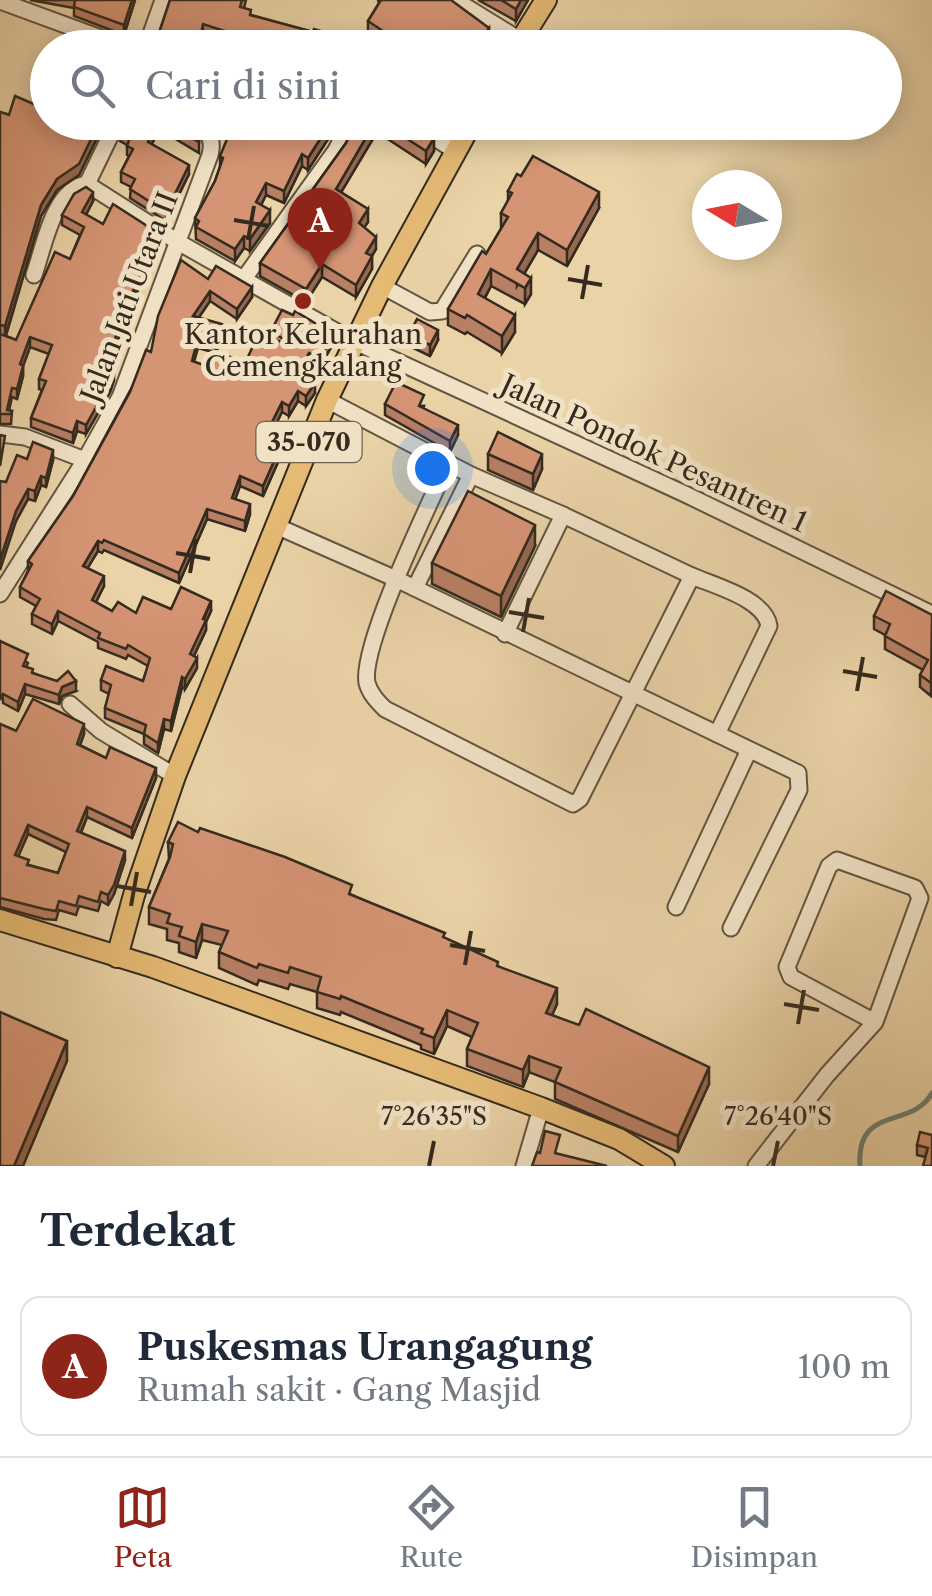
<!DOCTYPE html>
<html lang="id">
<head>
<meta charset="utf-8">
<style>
  body { margin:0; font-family:"Libre Caslon Text",serif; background:#f2f2f3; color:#1f2937 }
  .compass { position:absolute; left:692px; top:170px; width:90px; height:90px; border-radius:50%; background:#fff; box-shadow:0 5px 25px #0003; rotate:280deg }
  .you { position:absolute; left:432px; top:468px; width:35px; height:35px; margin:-25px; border:8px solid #fff; border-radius:50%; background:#1a73e8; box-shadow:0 0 0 15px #1a73e833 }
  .badge { display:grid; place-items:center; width:65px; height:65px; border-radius:50%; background:#8f2418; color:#fff; font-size:32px; font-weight:700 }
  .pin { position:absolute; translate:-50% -82px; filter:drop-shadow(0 2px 5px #0008) }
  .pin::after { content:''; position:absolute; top:52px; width:35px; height:30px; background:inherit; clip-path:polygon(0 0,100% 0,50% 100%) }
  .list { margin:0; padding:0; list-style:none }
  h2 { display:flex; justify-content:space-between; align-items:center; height:130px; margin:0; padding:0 40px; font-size:42px }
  h2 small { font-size:32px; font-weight:400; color:#747a83 }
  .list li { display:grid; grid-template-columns:65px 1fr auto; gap:30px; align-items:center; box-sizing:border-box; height:140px; margin:0 20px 20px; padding:0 20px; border:2px solid #e0e1e3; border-radius:20px }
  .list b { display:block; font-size:38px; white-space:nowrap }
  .list p { margin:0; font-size:32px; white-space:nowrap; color:#747a83 }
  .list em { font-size:32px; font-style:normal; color:#747a83 }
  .icon { flex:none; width:55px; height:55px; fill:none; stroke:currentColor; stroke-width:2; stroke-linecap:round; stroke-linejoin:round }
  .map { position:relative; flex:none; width:932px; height:1166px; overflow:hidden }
  .search { position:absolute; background:#fff; box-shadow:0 5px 25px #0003; left:30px; right:30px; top:30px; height:110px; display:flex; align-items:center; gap:25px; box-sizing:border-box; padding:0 35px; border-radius:55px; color:#747a83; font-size:38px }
  .sheet { height:290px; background:#fff }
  nav { display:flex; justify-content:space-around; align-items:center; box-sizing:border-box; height:140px; border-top:2px solid #e0e1e3; background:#fff; font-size:28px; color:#747a83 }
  nav a { display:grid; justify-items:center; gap:5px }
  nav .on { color:#8f2418 }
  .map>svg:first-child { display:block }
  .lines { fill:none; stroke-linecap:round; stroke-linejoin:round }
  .stream { stroke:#708070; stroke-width:5 }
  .minor-casing { stroke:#625540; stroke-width:19 }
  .major-casing { stroke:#342b1e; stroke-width:24 }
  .minor { stroke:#f1e2c6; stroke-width:15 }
  .major { stroke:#e5ba74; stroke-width:20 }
  .wall { fill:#b77f64; stroke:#342b1e; stroke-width:2.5; fill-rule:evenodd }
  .shaded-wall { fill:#956851; stroke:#342b1e; stroke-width:2.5 }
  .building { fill:#d59474; stroke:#342b1e; stroke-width:2.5; fill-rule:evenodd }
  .ticks { fill:none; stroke:#342b1e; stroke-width:4 }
  .poi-dot { fill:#8f2418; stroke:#f1e2c6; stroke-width:4 }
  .labels { text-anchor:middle; stroke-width:10; stroke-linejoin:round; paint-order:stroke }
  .shield { fill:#f1e2c6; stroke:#6d6250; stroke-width:2.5 }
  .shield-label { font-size:25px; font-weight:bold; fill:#342b1e }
  .street-label { font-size:28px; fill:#342b1e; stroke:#f1e2c6 }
  .poi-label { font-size:28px; fill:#342b1e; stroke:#f1e2c6 }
  .ticks-label { font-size:25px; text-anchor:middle; fill:#342b1e; stroke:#f1e2c6; stroke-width:10; stroke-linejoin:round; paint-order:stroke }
</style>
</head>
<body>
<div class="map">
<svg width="932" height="1166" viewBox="0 0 932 1166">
  <rect width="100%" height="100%" fill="#ead3a7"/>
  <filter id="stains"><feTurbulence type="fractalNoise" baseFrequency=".002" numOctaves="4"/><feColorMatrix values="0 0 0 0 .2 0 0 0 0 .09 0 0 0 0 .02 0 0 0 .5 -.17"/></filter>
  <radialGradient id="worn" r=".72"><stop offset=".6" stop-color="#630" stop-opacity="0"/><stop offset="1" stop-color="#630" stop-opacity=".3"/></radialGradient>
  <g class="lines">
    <!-- stream -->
    <path class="stream" d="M860,1166C856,1104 912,1130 932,1093"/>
    <!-- minor casing -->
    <g class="minor-casing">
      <g id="minor">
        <path d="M455,0L520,40"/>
        <path d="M0,1L128,48"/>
        <path d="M146,48L163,0"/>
        <path d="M411,122L455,151"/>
        <path d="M87,184L117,122"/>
        <path d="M34,275C44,247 53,189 87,184L178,242L353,341L685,494L932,614"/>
        <path d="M243,280L336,150L350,122"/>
        <path d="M382,286L430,312L442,311L477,254"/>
        <path d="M327,400L471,475L563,515L505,634"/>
        <path d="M0,434L25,437L85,460"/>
        <path d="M448,463C430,503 360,646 367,683C370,694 378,702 385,709L573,804L580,799L692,576L563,515"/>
        <path d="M274,525L396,579L798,773L799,790L731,928"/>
        <path d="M692,576C715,586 765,599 769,626L717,734"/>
        <path d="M415,588L471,475"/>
        <path d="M0,594L85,460L120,397L210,155C215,135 206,130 188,122"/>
        <path d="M70,704L101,731L175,776"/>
        <path d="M676,907L749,750"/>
        <path d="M524,1166L541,1108"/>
        <path d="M756,1166L827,1075L875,1022L920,898L915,888L837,860L829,866L787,967L791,977L875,1022"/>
      </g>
    </g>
    <!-- major casing -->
    <g class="major-casing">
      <g id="major">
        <path d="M516,48L546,0"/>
        <path d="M0,920L153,967L541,1108L619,1139L664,1166"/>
        <path d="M117,957L134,895L175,776L327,400L382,286L472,122"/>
      </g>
    </g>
    <!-- minor -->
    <use href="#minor" class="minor"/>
    <!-- major -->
    <use href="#major" class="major"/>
  </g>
  <!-- wall -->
  <g class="wall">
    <path d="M30,0H135L124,35L74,16V8Z"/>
    <path d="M170,0H246L244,8L251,15L313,32L379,48H239L203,36L200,48H154Z"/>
    <path d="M378,0H451L489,40L484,48H389L368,33V21L379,3Z"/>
    <path d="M478,0H528L516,21Z"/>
    <path d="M48,64V94L41,91V82Z"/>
    <path d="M0,112L96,140L79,175L57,190L41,216L6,336L16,340L70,259L80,235L62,225V215L93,201L86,215L103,224L155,239L157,250L137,292V302L130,323L124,321L114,352L110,368L114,380L110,392L86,434L77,431L73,443L31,427V418L42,390L39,389V379L49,354L30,347L23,366V376L17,399L12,397L9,411H12L11,424H0Z"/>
    <path d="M164,122H186L199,130V153L164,132Z"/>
    <path d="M332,122V133L308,170L302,166L284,203L266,195L261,205L270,223L250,251L244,248L235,261L196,239L195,218L215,181L220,167V156Z"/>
    <path d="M356,122H410L434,151L426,164L377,132L341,192L368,222L364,227L376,249L372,256V269L356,297L322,277L306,302L260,276V263L346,143Z"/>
    <path d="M431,122H457L451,130L447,127L445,131Z"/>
    <path d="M159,130L152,144L189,174L166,221L130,198L131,187L121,182V172L129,156L127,155V145L120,141V132Z"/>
    <path d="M508,191L599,208L567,266L538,250L524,274L531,294L525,304L491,286L485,298L515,332L502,353L467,332L465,334L448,325V309L486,254L501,229V213L508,201Z"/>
    <path d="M208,279L252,297L237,319L210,301L199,317L222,334L216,353L198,348L194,362L212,368L245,363L271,339V331L333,344L319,368L309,363L303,375L315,393L306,406L298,401L289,416L282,412L274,428L286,444L263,496L240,486L235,499L250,514L245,531L207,519L179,583L104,550L102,553L98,551L87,568L104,586L96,602L112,611L136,613L171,609L211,611L206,622V630L194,656L197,668L185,689L182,687L171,731L164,729L158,753L144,744V734L105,718V708L109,694L101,690V680L143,681L148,666L128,655L126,659L98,648V642L58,621L52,634L32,624V614L36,606L20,597V587L28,571V561L73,496L151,352Z"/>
    <path d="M409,335L438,340L430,356L409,346Z"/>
    <path d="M385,404L424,406L423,408L458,435L450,452L385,415Z"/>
    <path d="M488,454L542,469L533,490L488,470Z"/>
    <path d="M27,459L53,460L46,487L41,485L35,501L28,499L16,521L6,482Z"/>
    <path d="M535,546L501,617L432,584V563Z"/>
    <path d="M932,615L931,696L920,687V675L923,670L885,649V635L874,629V616Z"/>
    <path d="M0,641L28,663L26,667L33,673L76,691L62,696L59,704L25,694L18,711L3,703Z"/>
    <path d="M0,724L16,731L84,734L80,745L106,758L156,778L132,838L87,817L81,833L125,860L114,894L108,905L101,901L98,911L79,906L76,915L59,910L56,920L44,919L0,907ZM28,834L66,852L58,873L29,865L18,856Z"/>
    <path d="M198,832L352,895L445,938L498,966L557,1004L552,1015L709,1084L678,1152L555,1099V1082L529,1072L523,1087L467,1066V1049L472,1037L447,1026L434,1054L421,1049V1045L375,1026L341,1012L340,1015L317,1008V992L290,984L288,989L259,980L257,985L219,968V952L222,945L202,940L196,958L179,952V943L167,940V929L149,924V907L169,859L168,842Z"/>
    <path d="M932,1135L925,1157L917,1155V1145Z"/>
  </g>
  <!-- shaded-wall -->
  <g class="shaded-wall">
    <path d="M132,0H135L124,35V25Z"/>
    <path d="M521,0H528L516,21V9Z"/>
    <path d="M203,24V36L200,48H198Z"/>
    <path d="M489,28V40L484,48H474Z"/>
    <path d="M159,122V130L148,151V142Z"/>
    <path d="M331,122L332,133L308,170V158Z"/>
    <path d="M375,122H377V132L336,201V189Z"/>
    <path d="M96,129V140L79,175L57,190L41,216L5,337V326L41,205L57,179Z"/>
    <path d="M434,138V151L426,164V151Z"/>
    <path d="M302,154V166L284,203V191Z"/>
    <path d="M189,165V174L166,221V212Z"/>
    <path d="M266,183V195L256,215V202Z"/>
    <path d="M93,192V201L82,222V212Z"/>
    <path d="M599,192V208L567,266V250Z"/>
    <path d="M368,209V222L359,236V223Z"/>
    <path d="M270,210V223L250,251V239Z"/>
    <path d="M538,233V250L517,286V269Z"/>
    <path d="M244,236V248L235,261V249Z"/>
    <path d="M376,237V249L366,265V253Z"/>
    <path d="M157,240V250L133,300V291Z"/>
    <path d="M372,256V269L356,297V285Z"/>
    <path d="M322,264V277L306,302V289Z"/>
    <path d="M491,269V286L478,310V294Z"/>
    <path d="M531,278V294L525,304V288Z"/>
    <path d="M252,287V297L237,319V309Z"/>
    <path d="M210,291V301L193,326V316Z"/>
    <path d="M137,292V302L130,323V313Z"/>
    <path d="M124,311V321L114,352L107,377V367L114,342Z"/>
    <path d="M515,315V332L502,353V336Z"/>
    <path d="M222,324V334L216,353V343Z"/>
    <path d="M438,330V340L430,356V345Z"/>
    <path d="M333,334V344L319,368V358Z"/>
    <path d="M30,337V347L20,374V364Z"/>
    <path d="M309,353V363L299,382V372Z"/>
    <path d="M23,366V376L17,399V389Z"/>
    <path d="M114,370V380L110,392L86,434V425Z"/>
    <path d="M315,383V393L306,406V396Z"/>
    <path d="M298,391V401L289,416V406Z"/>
    <path d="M282,402V412L270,436V426Z"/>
    <path d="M77,421V431L73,443V433Z"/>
    <path d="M458,425V435L450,452V441Z"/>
    <path d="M286,434V444L263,496V486Z"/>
    <path d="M53,450V460L46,487V478Z"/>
    <path d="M542,454V469L533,490V474Z"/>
    <path d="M41,476V485L35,501V491Z"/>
    <path d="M240,476V486L232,508V498Z"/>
    <path d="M28,489V499L16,521L0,570V560L16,511Z"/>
    <path d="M250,504V514L245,531V521Z"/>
    <path d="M207,509V519L179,583V573Z"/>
    <path d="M535,525V546L501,617V596Z"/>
    <path d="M98,541V551L83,576V566Z"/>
    <path d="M104,576V586L92,610V600Z"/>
    <path d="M211,601V611L206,622V630L190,664V654Z"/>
    <path d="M58,611V621L52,634V624Z"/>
    <path d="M197,658V668L185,689V679Z"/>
    <path d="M182,677V687L171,731V721Z"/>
    <path d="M76,681V691L62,696L59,704V695L62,687Z"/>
    <path d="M25,684V694L18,711V702Z"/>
    <path d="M164,719V729L158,753V743Z"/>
    <path d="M84,724V734L77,753V744Z"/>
    <path d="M156,768V778L132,838V828Z"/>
    <path d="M87,807V817L77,841V831Z"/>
    <path d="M28,825V834L15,864V855Z"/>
    <path d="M125,851V860L114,894L108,905V895Z"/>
    <path d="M202,924V940L196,958V942Z"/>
    <path d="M557,988V1004L546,1029V1013Z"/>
    <path d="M447,1010V1026L434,1054V1038Z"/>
    <path d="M67,1041V1061L23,1166H14Z"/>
    <path d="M529,1056V1072L523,1087V1070Z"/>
    <path d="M709,1067V1084L678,1152V1136Z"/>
  </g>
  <!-- building -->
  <g class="building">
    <path d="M75,0H132L124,25L74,7Z"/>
    <path d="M170,0H242L240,7L251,10L250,15L313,32L314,29L379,48H278L203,24L198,48H154Z"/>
    <path d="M381,0H451L489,28L474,48H408L368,21Z"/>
    <path d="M501,0H521L516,9Z"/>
    <path d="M48,64V85L41,82Z"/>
    <path d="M15,96L48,110V122H79L96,129L79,164L57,179L41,205L5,326L0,325V112L9,115Z"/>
    <path d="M125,122H158L148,142L189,165L166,212L130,189L135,179L121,172L133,149L127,146L130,137L120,132Z"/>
    <path d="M165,122H186L199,130V142Z"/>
    <path d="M234,122H331L308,158L302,154L284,191L266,183L256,202L270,210L250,239L244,236L235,249L196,227L199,221L195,218L215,181L223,158L220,156Z"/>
    <path d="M356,122H375L336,189L368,209L359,223L376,237L366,253L372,256L356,285L322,264L306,289L260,263L346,143Z"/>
    <path d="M381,122H410L434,138L426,151Z"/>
    <path d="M533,156L599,192L567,250L538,233L517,269L531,278L525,288L491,269L478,294L515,315L502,336L467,315L465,318L448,309L482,251L486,254L508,217L501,213L512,193L508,191L517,174L521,176Z"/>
    <path d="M86,187L93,192L82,212L103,224L113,204L155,231L152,237L157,240L133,291L137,292L130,313L124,311L114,342L107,367L114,370L110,382L86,425L77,421L73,433L31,418L46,381L39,379L52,345L30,337L20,364L23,366L17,389L12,388L7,410L12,411L11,414H0V334L16,340L55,252L70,259L84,227L62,215L74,194Z"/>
    <path d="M181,260L208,279L216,266L252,287L237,309L210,291L193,316L222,324L216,343L198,338L192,361L212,368L218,352L245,363L255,342L264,346L268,338L293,345L271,331L282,310L293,315L295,311L333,334L319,358L309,353L299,372L315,383L306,396L298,391L289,406L282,402L270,426L286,434L263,486L240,476L232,498L250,504L245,521L207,509L179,573L104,540L102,543L98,541L83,566L104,576L92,600L112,611L118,602L136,613L143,597L171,609L181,587L211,601L203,619L206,620L190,654L197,658L185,679L182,677L171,721L164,719L158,743L144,734L146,725L105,708L111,685L101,680L106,666L143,681L150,658L128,645L126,649L98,638L100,633L58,611L52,624L32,614L40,599L20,587L32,564L28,561L73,496L130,392L146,350L151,352L158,316Z"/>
    <path d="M417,319L438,330L430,345L409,335Z"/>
    <path d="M396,382L424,395L419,406L458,425L450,441L385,404Z"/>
    <path d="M498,432L542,454L533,474L488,454Z"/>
    <path d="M0,435L5,436L0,466Z"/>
    <path d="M33,442L53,450L46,478L41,476L35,491L28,489L16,511L0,560V481L6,482L17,455L27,459Z"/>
    <path d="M468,491L535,525L501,596L432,563Z"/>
    <path d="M886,591L932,615L931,683L920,675L928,660L885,636L890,624L874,616Z"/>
    <path d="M0,641L28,654L23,666L33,669L32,673L57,681L68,671L76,681L62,687L59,695L25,684L18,702L3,694L0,700Z"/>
    <path d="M33,699L84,724L77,744L106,758L110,747L156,768L132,828L87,807L77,831L125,851L114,885L108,895L101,892L98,902L79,896L76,906L59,901L56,911L44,909L0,898V724L16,731ZM28,825L69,844L58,873L27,865L29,860L15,855Z"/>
    <path d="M178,822L198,832L200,828L285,857L352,885L349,894L445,933L443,937L498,962L497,966L557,988L546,1013L579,1025L586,1009L709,1067L678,1136L555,1082L561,1068L529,1056L523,1070L467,1049L478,1023L447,1010L434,1038L421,1033L423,1029L375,1010L341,996L340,999L317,992L321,977L290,967L288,973L259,964L257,968L219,952L228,931L202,924L196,942L179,936L182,927L167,923L170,914L149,907L170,857L173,844L168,842Z"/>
    <path d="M0,1012L67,1041L14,1166H0Z"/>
    <path d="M545,1131L560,1135L555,1153L607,1166H532L537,1152L540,1153Z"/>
    <path d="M920,1132L932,1135V1166H923L928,1148L917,1145Z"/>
  </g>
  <!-- ticks -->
  <path class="ticks" d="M234,220L269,226M248,240L254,206M568,279L602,285M582,299L588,265M176,553L210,559M190,573L196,539M509,612L544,618M523,632L529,598M843,671L877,677M857,691L863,657M117,886L151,892M131,906L137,872M450,945L485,951M465,965L471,931M784,1004L819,1010M798,1024L804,990M429,1166L434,1141M773,1166L778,1141"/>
  <!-- markers -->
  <circle class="poi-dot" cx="303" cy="301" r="10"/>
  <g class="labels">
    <!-- shield labels -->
    <rect class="shield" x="256.5" y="422" width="105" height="40" rx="8"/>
    <g class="shield-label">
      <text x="309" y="451">35-070</text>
    </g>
    <!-- street labels -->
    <g class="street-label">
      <text transform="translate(129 297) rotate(-69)" y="10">Jalan Jati Utara II</text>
      <text transform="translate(654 453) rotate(25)" y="10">Jalan Pondok Pesantren 1</text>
    </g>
    <!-- poi labels -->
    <g class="poi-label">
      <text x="303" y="344">Kantor Kelurahan<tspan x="303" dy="32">Cemengkalang</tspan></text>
    </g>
  </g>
  <g class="ticks-label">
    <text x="434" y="1125">7°26'35"S</text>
    <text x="778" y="1125">7°26'40"S</text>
  </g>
  <rect width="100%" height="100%" filter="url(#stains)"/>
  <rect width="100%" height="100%" fill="url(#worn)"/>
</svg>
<svg class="compass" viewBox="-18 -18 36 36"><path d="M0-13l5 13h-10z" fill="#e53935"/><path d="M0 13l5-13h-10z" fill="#747a83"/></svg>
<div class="you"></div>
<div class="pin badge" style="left:320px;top:270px">A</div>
<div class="search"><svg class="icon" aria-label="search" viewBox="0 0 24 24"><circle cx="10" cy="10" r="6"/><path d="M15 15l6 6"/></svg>Cari di sini</div>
</div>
<section class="sheet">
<h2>Terdekat<small></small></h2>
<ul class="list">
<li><span class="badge">A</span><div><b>Puskesmas Urangagung</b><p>Rumah sakit · Gang Masjid</p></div><em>100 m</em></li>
</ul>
</section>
<nav>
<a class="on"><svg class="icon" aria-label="map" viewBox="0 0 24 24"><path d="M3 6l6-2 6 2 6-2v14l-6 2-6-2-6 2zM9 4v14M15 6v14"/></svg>Peta</a>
<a><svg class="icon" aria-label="directions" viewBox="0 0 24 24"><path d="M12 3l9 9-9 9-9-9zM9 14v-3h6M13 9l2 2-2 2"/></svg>Rute</a>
<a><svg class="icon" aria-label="saved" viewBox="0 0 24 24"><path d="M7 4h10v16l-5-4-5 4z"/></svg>Disimpan</a>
</nav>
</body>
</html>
